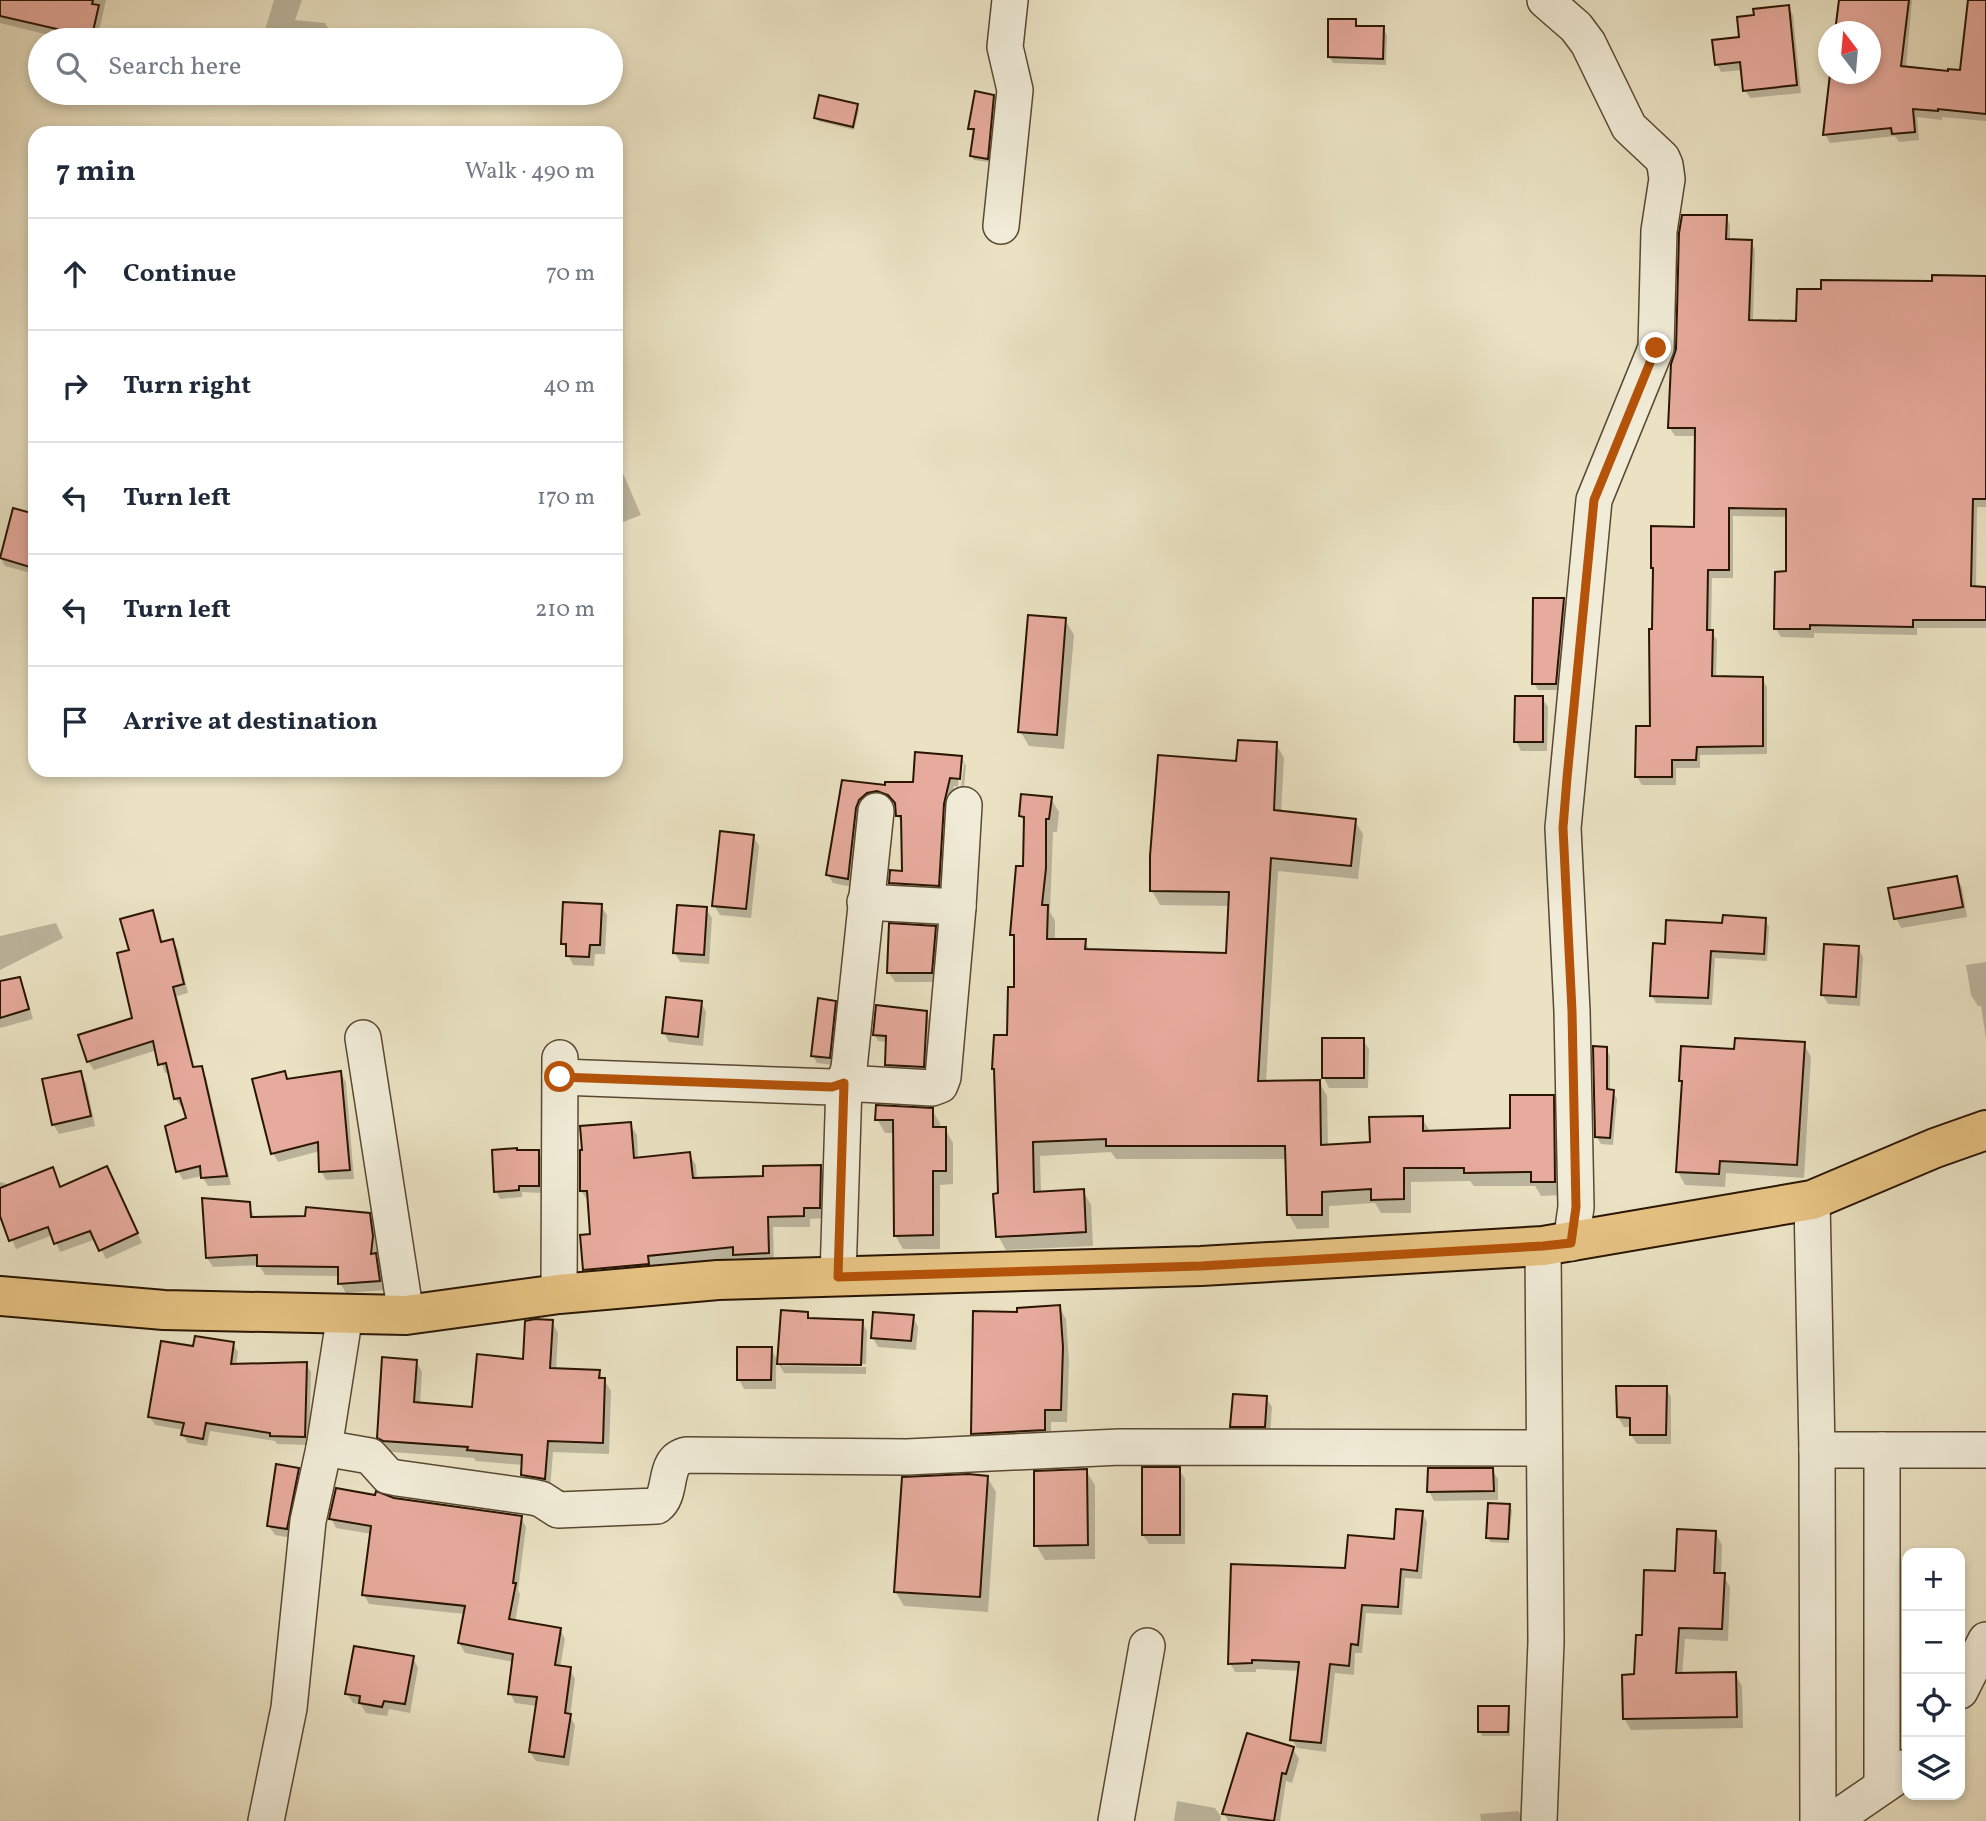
<!DOCTYPE html>
<html lang="en">
<head>
<meta charset="utf-8">
<style>
  body { margin:0; font-family:Vollkorn,serif; background:#f6f6f7; color:#1f2937 }
  .controls { position:absolute; right:21px; bottom:21px; display:grid; overflow:hidden; border-radius:14px; box-shadow:0 4px 10px #0003 }
  .controls button { width:63px; height:63px; display:grid; place-items:center; padding:0; border:0; border-bottom:2px solid #e0e1e3; background:#fff; color:#1f2937; font:35px sans-serif }
  .compass { position:absolute; left:1818px; top:21px; width:63px; height:63px; border-radius:50%; background:#fff; box-shadow:0 4px 10px #0003; rotate:344deg }
  .stop { position:absolute; width:21px; height:21px; margin:-16px; border:5px solid #b45309; border-radius:50%; background:#fff }
  .stop.end { background:#b45309; border-color:#fff; box-shadow:0 2px 7px #0008 }
  .list { margin:0; padding:0; list-style:none }
  h2 { display:flex; justify-content:space-between; align-items:center; height:91px; margin:0; padding:0 28px; font-size:30px }
  h2 small { font-size:23px; font-weight:400; color:#747a83 }
  .list li { display:grid; grid-template-columns:46px 1fr auto; gap:21px; align-items:center; box-sizing:border-box; height:112px; padding:0 28px; border-top:2px solid #e0e1e3 }
  .list b { display:block; font-size:26px; white-space:nowrap }
  .list em { font-size:23px; font-style:normal; color:#747a83 }
  .icon { flex:none; width:38px; height:38px; fill:none; stroke:currentColor; stroke-width:2; stroke-linecap:round; stroke-linejoin:round }
  .map { position:relative; flex:none; width:1986px; height:1821px; overflow:hidden }
  .search { position:absolute; background:#fff; box-shadow:0 4px 10px #0003; left:28px; top:28px; width:595px; height:77px; display:flex; align-items:center; gap:18px; box-sizing:border-box; padding:0 24px; border-radius:38px; color:#747a83; font-size:26px }
  .panel { position:absolute; background:#fff; box-shadow:0 4px 10px #0003; left:28px; top:126px; width:595px; height:651px; border-radius:21px }
  .map>svg:first-child { display:block }
  .shadow { fill:#0003 }
  .building { fill:#e7ab9d; stroke:#291502; stroke-width:2 }
  .lines { fill:none; stroke-linecap:round; stroke-linejoin:round }
  .minor-casing { stroke:#594832; stroke-width:38 }
  .major-casing { stroke:#291502; stroke-width:42 }
  .minor { stroke:#f1ecd8; stroke-width:35 }
  .major { stroke:#e5c182; stroke-width:38 }
  .route { stroke:#b45309; stroke-width:9 }
</style>
</head>
<body>
<div class="map">
<svg width="1986" height="1821" viewBox="0 0 1986 1821">
  <rect width="100%" height="100%" fill="#eae2c3"/>
  <filter id="stains"><feTurbulence type="fractalNoise" baseFrequency=".00286" numOctaves="4"/><feColorMatrix values="0 0 0 0 .2 0 0 0 0 .09 0 0 0 0 .02 0 0 0 .5 -.17"/></filter>
  <radialGradient id="worn" r=".72"><stop offset=".6" stop-color="#630" stop-opacity="0"/><stop offset="1" stop-color="#630" stop-opacity=".3"/></radialGradient>
  <!-- shadow -->
  <g class="shadow">
    <path d="M0,0H106L97,40H69L0,23Z"/>
    <path d="M274,0H302L295,20L325,23L328,28L326,40H262Z"/>
    <path d="M1851,0H1912L1906,68L1962,72L1970,0H1986V121L1942,117V120L1917,117L1919,140L1899,142L1895,136L1830,143L1825,134L1832,74H1870V32Z"/>
    <path d="M1788,7L1793,15L1801,93L1750,98L1745,90L1743,70L1721,72L1717,64L1741,38Z"/>
    <path d="M1355,21L1359,27L1383,28L1387,35L1386,65L1333,63L1329,56Z"/>
    <path d="M993,96L996,101L989,162L974,160L971,155L975,133L970,129Z"/>
    <path d="M857,106L859,110L854,130L818,121L816,117Z"/>
    <path d="M1726,217L1730,225V241H1751L1755,250L1753,322L1798,323L1933,283L1986,278V507H1977L1976,588L1986,589V628H1917V635L1814,633V638L1781,637L1776,629L1788,573V517L1733,516V578H1712L1711,631L1717,640L1716,678L1762,679L1767,687V754L1700,755V768H1676V785H1642L1637,777L1652,728L1655,572L1653,568L1695,528L1697,436H1675L1670,428Z"/>
    <path d="M619,464L641,515L618,524L616,520V465Z"/>
    <path d="M14,510L35,516L34,574L5,566L0,557Z"/>
    <path d="M1563,600L1568,607L1560,690H1538L1534,683Z"/>
    <path d="M1065,620L1074,635L1064,749L1029,746L1020,731Z"/>
    <path d="M1542,698L1548,707L1547,751H1521L1516,741Z"/>
    <path d="M1276,744L1284,758L1281,813L1354,820L1363,834L1358,879L1278,871L1266,1083L1319,1082L1327,1096L1328,1146L1371,1143L1422,1118L1431,1133L1512,1130L1553,1097L1561,1111L1562,1195L1541,1196L1535,1186H1474L1470,1181L1411,1182V1213H1381L1375,1203L1329,1206V1228L1297,1229L1289,1215L1287,1159H1116L1111,1152L1040,1156L1041,1193L1083,1191L1091,1205L1093,1246L1006,1250L998,1236L1000,1195L996,1073L994,1069L1009,1037L1016,989L1015,941L1012,935L1024,868L1025,824L1021,816L1051,799L1059,812L1057,832H1053L1050,912L1055,921V941H1085L1090,951L1227,955L1230,906L1160,905L1152,891L1238,762Z"/>
    <path d="M961,757L966,766L964,787H961L964,763H960L958,787L954,786L948,813L943,894L895,891L890,883L904,873L903,825L897,815V805L883,799L852,887L833,883L828,875L843,782L886,787L915,784Z"/>
    <path d="M753,836L759,846L751,918L720,915L714,905Z"/>
    <path d="M1956,878L1962,887L1967,917L1901,928L1896,918Z"/>
    <path d="M601,906L607,915L605,954H595L594,966L573,965L563,943Z"/>
    <path d="M706,909L712,918L709,964L680,962L675,953Z"/>
    <path d="M152,912L157,921L163,944L173,941L178,950L188,993L177,996L195,1069L201,1068L206,1077L231,1185L208,1186L202,1176L183,1180L178,1171L189,1119L185,1106L181,1107L175,1098L170,1072L165,1073L157,1050L94,1070L88,1061L134,1019L131,952Z"/>
    <path d="M1765,919L1769,927L1767,961L1715,958L1712,1005L1656,1003L1652,996L1666,946L1724,925Z"/>
    <path d="M56,923L63,938L0,970V936Z"/>
    <path d="M935,928L941,937L937,982H895L889,973Z"/>
    <path d="M1858,948L1863,957L1860,1006L1828,1004L1822,994Z"/>
    <path d="M1986,962V1039L1981,1006H1978L1971,995L1966,965Z"/>
    <path d="M19,979L24,988L33,1019L0,1028V984Z"/>
    <path d="M701,1002L706,1012L703,1046L669,1042L664,1033Z"/>
    <path d="M835,1002L839,1010L833,1065L817,1063L813,1056Z"/>
    <path d="M926,1013L930,1020L927,1074L891,1072L887,1065V1042L878,1041L875,1035Z"/>
    <path d="M1363,1040L1369,1049L1368,1088H1329L1324,1078Z"/>
    <path d="M1804,1044L1811,1057L1804,1178L1726,1173L1725,1187L1685,1185L1678,1172L1683,1085L1680,1080L1736,1051Z"/>
    <path d="M1606,1048L1610,1056V1092H1613L1617,1099L1613,1145L1601,1144L1596,1136Z"/>
    <path d="M80,1073L86,1083L95,1126L59,1134L53,1124Z"/>
    <path d="M284,1073L288,1080L341,1073L346,1082L354,1179L326,1180L321,1171L320,1151L278,1162L273,1153Z"/>
    <path d="M932,1110L940,1123V1129H945L953,1143V1184L940,1185V1249H903L895,1235V1133H885L877,1119Z"/>
    <path d="M630,1124L637,1135L638,1159L689,1154L696,1165L697,1180L765,1178L820,1167L827,1178L825,1218L810,1219V1227H773L774,1264L741,1265L737,1258L654,1267L592,1280L585,1269L592,1236L589,1202L581,1191Z"/>
    <path d="M538,1152L543,1159L542,1193L522,1192V1197L500,1199L496,1191Z"/>
    <path d="M52,1169L61,1189L112,1177L142,1243L106,1259L96,1239L60,1252L53,1235L16,1249L0,1210V1182L10,1185Z"/>
    <path d="M249,1204L255,1219L369,1215L374,1224L378,1247L377,1258L381,1265L385,1290L346,1293L340,1283V1276L265,1275L259,1265L213,1267L207,1258Z"/>
    <path d="M1059,1307L1066,1319L1069,1361L1067,1422H1051V1442L980,1446L973,1433Z"/>
    <path d="M807,1314L811,1319L862,1322L867,1331L866,1364L782,1362V1366L866,1367V1374L784,1373L776,1359V1389H744L739,1379L771,1349L779,1363Z"/>
    <path d="M913,1317L918,1327L916,1350L878,1347L873,1338Z"/>
    <path d="M552,1322L558,1333L556,1370L599,1372L611,1391L609,1454L553,1452L550,1490L529,1486L523,1475V1465L476,1461L474,1458L391,1452L385,1449L379,1437L416,1361L422,1372L420,1404L473,1409L525,1361Z"/>
    <path d="M233,1344L238,1352L236,1366L306,1364L311,1372L309,1445L277,1444L275,1441L210,1431L207,1446L188,1443L183,1435L184,1430L155,1425L150,1417L195,1348Z"/>
    <path d="M1666,1387L1671,1397V1444H1637L1631,1435V1427H1624L1618,1417Z"/>
    <path d="M1266,1398L1272,1407L1270,1436H1237L1232,1427Z"/>
    <path d="M1179,1469L1185,1479V1544H1149L1143,1535Z"/>
    <path d="M298,1470L303,1479L292,1538L275,1535L269,1526Z"/>
    <path d="M1492,1470L1498,1479V1500L1434,1501L1429,1491Z"/>
    <path d="M1086,1471L1095,1485V1559L1045,1560L1036,1545Z"/>
    <path d="M987,1477L996,1492L988,1612L904,1606L895,1591Z"/>
    <path d="M394,1500L521,1518L526,1527L518,1590L520,1594L515,1622L560,1629L565,1639L560,1668L570,1669L575,1679L570,1717L575,1725L569,1766L536,1761L530,1752L537,1706L515,1703L510,1693L514,1662L465,1653L459,1643L465,1614L369,1604L364,1595L372,1534L336,1528L331,1518Z"/>
    <path d="M1509,1506L1512,1510L1509,1543L1490,1542L1488,1537Z"/>
    <path d="M1422,1513L1427,1522L1422,1579L1405,1578L1402,1615L1366,1613L1362,1653H1355L1354,1675L1335,1673L1326,1752L1297,1748L1292,1739L1300,1671L1256,1669V1672H1235L1230,1663L1347,1570L1395,1541Z"/>
    <path d="M1715,1532L1722,1545L1721,1575H1723L1730,1587L1728,1641L1685,1639L1682,1675L1735,1674L1742,1686L1743,1728L1631,1730L1624,1718L1643,1637L1677,1573Z"/>
    <path d="M413,1658L418,1668L410,1713L389,1709L387,1716L366,1713L361,1705L353,1703L347,1693Z"/>
    <path d="M1508,1708L1510,1712V1736H1482L1480,1731Z"/>
    <path d="M1293,1749L1299,1759L1292,1783L1286,1781L1280,1821H1228L1224,1814Z"/>
    <path d="M1177,1801L1215,1808L1221,1817L1220,1821H1174Z"/>
    <path d="M1518,1811L1524,1821H1481L1480,1814Z"/>
  </g>
  <!-- building -->
  <g class="building">
    <path d="M0,0H93L92,4L99,5L91,40H68L70,32L0,16Z"/>
    <path d="M1839,0H1909L1901,66L1948,71V69L1960,70L1968,0H1986V114L1938,109V111L1913,109L1915,132L1892,134L1891,128L1823,135L1830,74H1871V32H1835Z"/>
    <path d="M1789,5L1797,85L1743,91L1740,62L1715,65L1712,40L1739,37L1737,17L1754,15L1753,9Z"/>
    <path d="M1328,19H1356V26H1384L1383,59L1328,57Z"/>
    <path d="M975,91L994,95L988,159L970,156L974,129H968Z"/>
    <path d="M819,95L858,104L853,127L814,118Z"/>
    <path d="M1682,215H1727L1726,239L1752,240L1749,320L1796,321L1797,289H1821V280L1932,281V275L1986,276V499H1973L1971,586L1986,587V620H1913V627L1810,625V629H1774L1775,572L1786,571V509L1729,508V570H1708L1707,630H1713L1712,676L1763,677V746L1697,747L1696,760H1672V777H1635L1636,726H1650L1649,629H1652L1653,568H1651V526L1694,527L1695,428H1668L1671,364L1676,349L1679,233Z"/>
    <path d="M13,508L35,514V550L30,567L0,558Z"/>
    <path d="M1533,598H1564L1556,684H1532Z"/>
    <path d="M1028,615L1066,618L1057,735L1018,732Z"/>
    <path d="M1515,696H1543V742H1514Z"/>
    <path d="M1238,740L1277,742L1274,810L1356,819L1351,866L1271,858L1258,1081L1320,1080L1321,1145L1370,1142L1369,1117L1423,1116V1131L1510,1128V1095H1554L1555,1182H1531V1172L1464,1173V1168H1404V1199L1371,1200V1189L1322,1192V1215H1287L1285,1146H1106V1139L1033,1142L1034,1192L1084,1189L1086,1232L996,1237L993,1194L998,1193L994,1069H992L994,1035H1007L1008,987H1014V935H1010L1016,866H1023L1024,817L1019,816L1021,794L1052,797L1049,819H1046V868L1042,905H1048L1047,939H1086L1085,949L1226,953L1229,892L1150,891V856L1158,755L1236,761Z"/>
    <path d="M915,752L962,756L960,779L950,778L944,804L939,886L889,883L890,870L902,871L901,816H896L895,803L888,795L877,791L867,793L859,800L856,808L848,879L826,875L842,780L885,785V782H913Z"/>
    <path d="M720,831L754,835L746,909L712,906Z"/>
    <path d="M1957,876L1963,907L1894,919L1888,888Z"/>
    <path d="M563,902L602,904L600,945H590L589,957L566,956V944H561Z"/>
    <path d="M677,905L707,907L704,955L673,953Z"/>
    <path d="M153,910L161,942L173,939L184,984L173,987L193,1067L202,1066L227,1176L201,1178L200,1166L176,1172L165,1126L186,1118L180,1098L174,1099L166,1063L158,1065L153,1041L87,1062L78,1035L132,1018L117,953L129,950L120,919Z"/>
    <path d="M1723,915L1766,918L1764,954L1711,951L1708,998L1650,996L1653,943L1665,944L1666,920L1722,923Z"/>
    <path d="M889,923L936,926L932,973H887Z"/>
    <path d="M1824,944L1859,946L1856,997L1821,995Z"/>
    <path d="M20,977L29,1009L0,1018V981Z"/>
    <path d="M666,997L702,1001L698,1037L662,1033Z"/>
    <path d="M818,998L836,1001L830,1058L811,1056Z"/>
    <path d="M876,1005L927,1011L924,1067L885,1065L886,1036L873,1035Z"/>
    <rect x="1322" y="1038" width="42" height="40"/>
    <path d="M1735,1038L1805,1042L1797,1165L1720,1161L1719,1174L1676,1172L1682,1081H1679L1681,1046L1734,1049Z"/>
    <path d="M1593,1046L1607,1047V1089L1614,1090L1610,1138L1595,1137Z"/>
    <path d="M81,1071L91,1116L52,1125L42,1079Z"/>
    <path d="M285,1071L287,1079L341,1071L350,1170L319,1172L318,1142L271,1154L252,1079Z"/>
    <path d="M876,1105L933,1108V1127H946V1171H933V1235L894,1236L893,1120H875Z"/>
    <path d="M631,1122L634,1158L690,1152L693,1178L763,1176V1166L821,1165L820,1208H804V1216L768,1217L769,1253L733,1255V1247L648,1256L649,1264L583,1270L580,1235L590,1234L587,1191H580V1150H582L580,1126Z"/>
    <path d="M517,1148V1150H539V1186H519V1190L494,1192L492,1150Z"/>
    <path d="M107,1166L138,1233L99,1251L90,1231L54,1244L48,1227L9,1241L0,1216V1188L53,1167L60,1187Z"/>
    <path d="M202,1198L250,1202L251,1217L305,1216L306,1207L370,1213L373,1236L371,1254L376,1253L380,1281L338,1284V1267L257,1266V1255L206,1258Z"/>
    <path d="M1060,1305L1063,1347L1061,1410H1045V1430L971,1434L973,1311L1017,1312V1308Z"/>
    <path d="M781,1310L808,1312V1318L863,1320L861,1365L777,1364Z"/>
    <path d="M873,1312L914,1315L911,1341L871,1338Z"/>
    <path d="M535,1319L553,1320L550,1368L600,1370L599,1378H605L603,1443L548,1441L545,1479L521,1475L522,1455L467,1450L468,1447L383,1441L377,1438L382,1357L417,1360L414,1402L472,1407L477,1354L523,1359L525,1321Z"/>
    <path d="M195,1336L234,1342L231,1364L307,1362L305,1437L270,1436V1433L206,1423L203,1439L181,1435L184,1423L148,1417L161,1341L193,1346Z"/>
    <path d="M737,1347H772L771,1380H737Z"/>
    <path d="M1616,1386H1667L1666,1435H1630V1418L1617,1417Z"/>
    <path d="M1233,1394L1267,1396L1265,1427H1230Z"/>
    <path d="M276,1464L299,1468L287,1529L267,1526Z"/>
    <rect x="1142" y="1467" width="38" height="68"/>
    <path d="M1428,1468H1493L1494,1491L1427,1492Z"/>
    <path d="M1087,1469L1088,1545L1034,1546V1471Z"/>
    <path d="M968,1474L988,1476L980,1597L894,1592L902,1477Z"/>
    <path d="M336,1488L375,1495L376,1491L394,1498L522,1516L513,1583H516L509,1619L561,1628L555,1665L571,1667L565,1713L571,1714L564,1757L529,1752L537,1697L508,1694L513,1654L458,1643L465,1606L362,1595L371,1526L329,1519Z"/>
    <path d="M1488,1503L1510,1504L1508,1539L1486,1538Z"/>
    <path d="M1396,1509L1423,1511L1417,1571L1401,1569L1398,1607L1362,1605L1358,1645L1351,1644L1349,1666L1330,1664L1321,1743L1290,1740L1299,1662L1252,1660V1663L1228,1664L1231,1564L1345,1568L1348,1535L1394,1539Z"/>
    <path d="M1677,1529L1716,1531L1714,1573H1725L1722,1629L1679,1628L1676,1673L1736,1672L1737,1717L1623,1719L1622,1675L1634,1674L1636,1635H1642L1644,1570L1675,1571Z"/>
    <path d="M354,1646L414,1656L405,1704L384,1701L382,1707L359,1703L360,1696L345,1694Z"/>
    <path d="M1478,1706H1509L1508,1732H1478Z"/>
    <path d="M1247,1733L1294,1747L1286,1774L1282,1773L1274,1821L1222,1814Z"/>
  </g>
  <g class="lines">
    <!-- minor casing -->
    <g class="minor-casing">
      <g id="minor">
        <path d="M1545,0L1576,27L1588,43L1629,127L1662,158L1665,165L1667,179L1659,231L1656,348L1594,500L1563,828L1572,1011L1576,1207L1571,1243"/>
        <path d="M1001,226L1015,90L1005,47L1010,0"/>
        <path d="M865,902L958,907"/>
        <path d="M363,1038L406,1315"/>
        <path d="M560,1077L832,1087L844,1083L849,1068L876,811"/>
        <path d="M1812,1200L1817,1450L1818,1821"/>
        <path d="M838,1277L844,1083L932,1088L940,1085L943,1077L958,907L964,805"/>
        <path d="M559,1294L560,1058"/>
        <path d="M345,1314L324,1448L370,1456L388,1476L397,1478L532,1497L541,1499L558,1510L657,1506C674,1493 661,1460 687,1455L907,1457L1120,1447L1544,1448"/>
        <path d="M1817,1450H1986"/>
        <path d="M1882,1450V1786"/>
        <path d="M1960,1691L1986,1640"/>
        <path d="M266,1821L289,1708L308,1521L324,1448"/>
        <path d="M1116,1821L1147,1646"/>
        <path d="M1539,1821L1546,1642L1543,1246"/>
        <path d="M1832,1821L1899,1775L1907,1767"/>
      </g>
    </g>
    <!-- major casing -->
    <g class="major-casing">
      <path id="major" d="M0,1296L164,1310L406,1315L559,1294L718,1280L1201,1266L1543,1246L1812,1200L1935,1148L1986,1130"/>
    </g>
    <!-- minor -->
    <use href="#minor" class="minor"/>
    <!-- major -->
    <use href="#major" class="major"/>
  </g>
  <g class="lines">
    <!-- route -->
    <path class="route" d="M560,1077L832,1087L844,1083L838,1277L1201,1266L1543,1246L1571,1243L1576,1207L1572,1011L1563,828L1567,778L1594,500L1656,348"/>
  </g>
  <rect width="100%" height="100%" filter="url(#stains)"/>
  <rect width="100%" height="100%" fill="url(#worn)"/>
</svg>
<div class="controls">
<button>+</button>
<button>−</button>
<button><svg class="icon" aria-label="locate" viewBox="0 0 24 24"><circle cx="12" cy="12" r="6"/><path d="M12 2v4M12 18v4M2 12h4M18 12h4"/></svg></button>
<button><svg class="icon" aria-label="layers" viewBox="0 0 24 24"><path d="M12 4l9 5-9 5-9-5zM3 14l9 5 9-5"/></svg></button>
</div>
<svg class="compass" viewBox="-18 -18 36 36"><path d="M0-13l5 13h-10z" fill="#e53935"/><path d="M0 13l5-13h-10z" fill="#747a83"/></svg>
<div class="stop" style="left:560px;top:1077px"></div>
<div class="stop end" style="left:1656px;top:348px"></div>
<div class="search"><svg class="icon" aria-label="search" viewBox="0 0 24 24"><circle cx="10" cy="10" r="6"/><path d="M15 15l6 6"/></svg>Search here</div>
<section class="panel">
<h2>7 min<small>Walk · 490 m</small></h2>
<ul class="list">
<li><svg class="icon" aria-label="ahead" viewBox="0 0 24 24"><path d="M12 20V5M6 11l6-6 6 6"/></svg><div><b>Continue</b></div><em>70 m</em></li>
<li><svg class="icon" aria-label="right" viewBox="0 0 24 24"><path d="M7 20v-9h11M14 6l5 5-5 5"/></svg><div><b>Turn right</b></div><em>40 m</em></li>
<li><svg class="icon" aria-label="left" viewBox="0 0 24 24"><path d="M17 20v-9H6M10 6l-5 5 5 5"/></svg><div><b>Turn left</b></div><em>170 m</em></li>
<li><svg class="icon" aria-label="left" viewBox="0 0 24 24"><path d="M17 20v-9H6M10 6l-5 5 5 5"/></svg><div><b>Turn left</b></div><em>210 m</em></li>
<li><svg class="icon" aria-label="arrive" viewBox="0 0 24 24"><path d="M6 21V4h12l-3 4 3 4H6"/></svg><div><b>Arrive at destination</b></div></li>
</ul>
</section>
</div>
</body>
</html>
